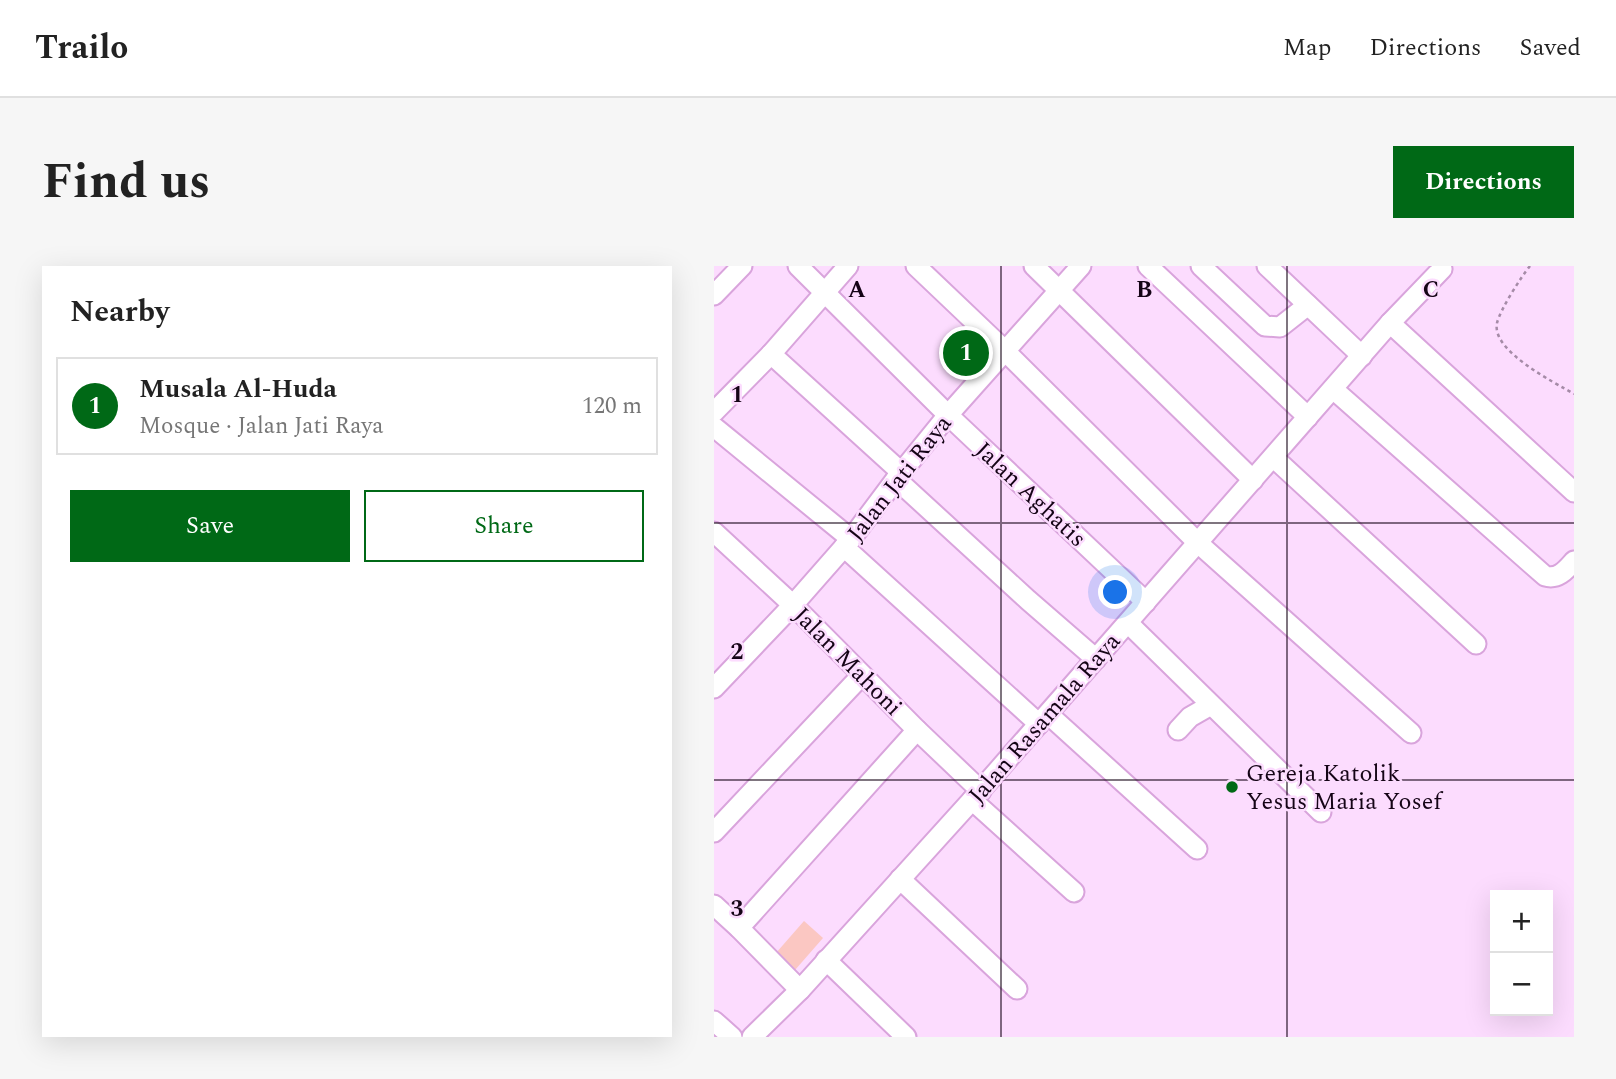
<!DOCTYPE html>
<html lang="en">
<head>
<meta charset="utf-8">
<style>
  body { margin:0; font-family:Spectral,serif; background:#f6f6f6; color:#222 }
  .controls { position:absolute; right:21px; bottom:21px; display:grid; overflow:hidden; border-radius:0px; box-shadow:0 7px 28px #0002 }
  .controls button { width:63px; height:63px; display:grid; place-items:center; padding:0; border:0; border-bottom:2px solid #e0e0e0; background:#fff; color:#222; font:35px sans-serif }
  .you { position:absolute; left:402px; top:327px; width:24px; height:24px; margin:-18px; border:5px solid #fff; border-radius:50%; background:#1a73e8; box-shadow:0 0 0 10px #1a73e833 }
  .badge { display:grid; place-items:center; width:46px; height:46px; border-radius:50%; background:#006916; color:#fff; font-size:23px; font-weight:700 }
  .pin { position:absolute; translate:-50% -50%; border:4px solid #fff; box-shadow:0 2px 7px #0006 }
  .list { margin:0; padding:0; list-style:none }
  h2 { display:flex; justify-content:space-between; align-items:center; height:91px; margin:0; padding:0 28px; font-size:30px }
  h2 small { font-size:23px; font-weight:400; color:#767676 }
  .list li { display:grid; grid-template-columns:46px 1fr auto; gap:21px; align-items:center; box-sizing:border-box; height:98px; margin:0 14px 14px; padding:0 14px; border:2px solid #e0e0e0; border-radius:0px }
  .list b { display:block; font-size:26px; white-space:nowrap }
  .list p { margin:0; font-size:23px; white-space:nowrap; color:#767676 }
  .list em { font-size:23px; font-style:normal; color:#767676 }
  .actions { display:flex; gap:14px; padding:21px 28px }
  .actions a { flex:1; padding:16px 0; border:2px solid #006916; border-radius:0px; text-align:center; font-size:24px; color:#006916 }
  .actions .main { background:#006916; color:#fff }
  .map { position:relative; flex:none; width:860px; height:771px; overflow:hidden; border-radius:0px }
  header { display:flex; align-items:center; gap:42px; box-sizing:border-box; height:98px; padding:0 35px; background:#fff; border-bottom:2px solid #e0e0e0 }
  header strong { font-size:33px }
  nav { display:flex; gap:38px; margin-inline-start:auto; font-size:24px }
  .intro { display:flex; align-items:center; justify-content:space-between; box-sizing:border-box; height:168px; padding:0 42px }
  h1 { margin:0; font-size:49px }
  .button { padding:18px 32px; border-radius:0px; background:#006916; color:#fff; font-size:24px; font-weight:700 }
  main { display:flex; gap:42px; padding:0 42px }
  aside { flex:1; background:#fff; border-radius:0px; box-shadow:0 7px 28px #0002 }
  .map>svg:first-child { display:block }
  .green { fill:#fbc7c2 }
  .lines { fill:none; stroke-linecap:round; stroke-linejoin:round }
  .minor-casing { stroke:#d9a4dc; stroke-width:23 }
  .path { stroke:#a58ba7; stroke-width:2.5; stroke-dasharray:3.5 3.5; stroke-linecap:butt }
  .minor { stroke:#fff; stroke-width:19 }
  .grid { fill:none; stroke:#150416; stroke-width:2; stroke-opacity:0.55 }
  .poi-dot { fill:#006916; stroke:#fcdcfe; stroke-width:2.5 }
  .labels { text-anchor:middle; stroke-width:5; stroke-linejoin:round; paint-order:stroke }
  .street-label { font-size:24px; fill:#150416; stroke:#fcdcfe }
  .poi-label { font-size:24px; fill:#150416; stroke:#fcdcfe; text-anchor:start }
  .grid-label { font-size:23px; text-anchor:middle; font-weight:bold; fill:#150416; stroke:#fcdcfe; stroke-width:5; stroke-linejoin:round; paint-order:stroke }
</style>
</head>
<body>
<header>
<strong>Trailo</strong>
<nav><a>Map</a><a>Directions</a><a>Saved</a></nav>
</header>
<div class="intro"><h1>Find us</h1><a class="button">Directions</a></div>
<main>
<aside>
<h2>Nearby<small></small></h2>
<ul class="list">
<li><span class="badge">1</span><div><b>Musala Al-Huda</b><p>Mosque · Jalan Jati Raya</p></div><em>120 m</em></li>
</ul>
<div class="actions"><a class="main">Save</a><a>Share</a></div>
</aside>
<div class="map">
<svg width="860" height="771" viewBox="0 0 860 771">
  <rect width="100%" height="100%" fill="#fcdcfe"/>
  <!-- green -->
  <path class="green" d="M90,655L109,672L81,704L62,687Z"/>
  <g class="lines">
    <!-- minor casing -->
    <g class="minor-casing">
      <g id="minor">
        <path d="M84,0L234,149L432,336"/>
        <path d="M202,0L284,78L484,277L697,467"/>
        <path d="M320,0L539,214"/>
        <path d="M434,0L594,151"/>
        <path d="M487,0L551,60L566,61L594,39"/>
        <path d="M553,0L648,90"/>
        <path d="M0,29L28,0"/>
        <path d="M676,57L860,226"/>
        <path d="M57,88L188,207"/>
        <path d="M619,123L831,310C844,314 852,304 860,295"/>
        <path d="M0,146L57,88L134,0"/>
        <path d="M0,161L137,273"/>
        <path d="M559,191L762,378"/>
        <path d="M182,213L314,334L382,393"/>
        <path d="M0,266L79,339L203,464L267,525"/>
        <path d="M130,281L325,458"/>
        <path d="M414,357L607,546"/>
        <path d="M0,422L79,339L137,273L182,213L234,149L367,0"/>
        <path d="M334,448L483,583"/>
        <path d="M464,464L476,451L497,439"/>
        <path d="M258,534L360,626"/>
        <path d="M0,566L148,409"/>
        <path d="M186,613L303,723"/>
        <path d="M0,639L25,662L86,724"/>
        <path d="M25,662L203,464"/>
        <path d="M112,694L192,771"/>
        <path d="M0,755L18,771"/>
        <path d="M38,771L86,724L258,534L676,57L728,3L727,0"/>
      </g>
    </g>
    <!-- path -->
    <path class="path" d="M816,0C807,11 786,44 783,57C777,85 840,116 860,128"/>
    <!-- minor -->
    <use href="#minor" class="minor"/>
  </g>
  <!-- grid -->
  <path class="grid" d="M287,0V771M573,0V771M0,257H860M0,514H860"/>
  <!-- markers -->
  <circle class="poi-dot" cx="518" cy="521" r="7"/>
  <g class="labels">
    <!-- street labels -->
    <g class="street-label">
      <text transform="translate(185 212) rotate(-52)" y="8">Jalan Jati Raya</text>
      <text transform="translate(317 228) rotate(43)" y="8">Jalan Aghatis</text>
      <text transform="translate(134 395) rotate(45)" y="8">Jalan Mahoni</text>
      <text transform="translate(330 452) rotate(-49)" y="8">Jalan Rasamala Raya</text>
    </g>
    <!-- poi labels -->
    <g class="poi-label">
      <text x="532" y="515">Gereja Katolik<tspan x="532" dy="28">Yesus Maria Yosef</tspan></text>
    </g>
  </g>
  <g class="grid-label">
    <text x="143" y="31">A</text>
    <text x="430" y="31">B</text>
    <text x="717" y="31">C</text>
    <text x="23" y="136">1</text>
    <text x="23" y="393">2</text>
    <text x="23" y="650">3</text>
  </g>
</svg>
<div class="controls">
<button>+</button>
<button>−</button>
</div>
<div class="you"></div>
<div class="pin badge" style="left:252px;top:87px">1</div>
</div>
</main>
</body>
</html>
